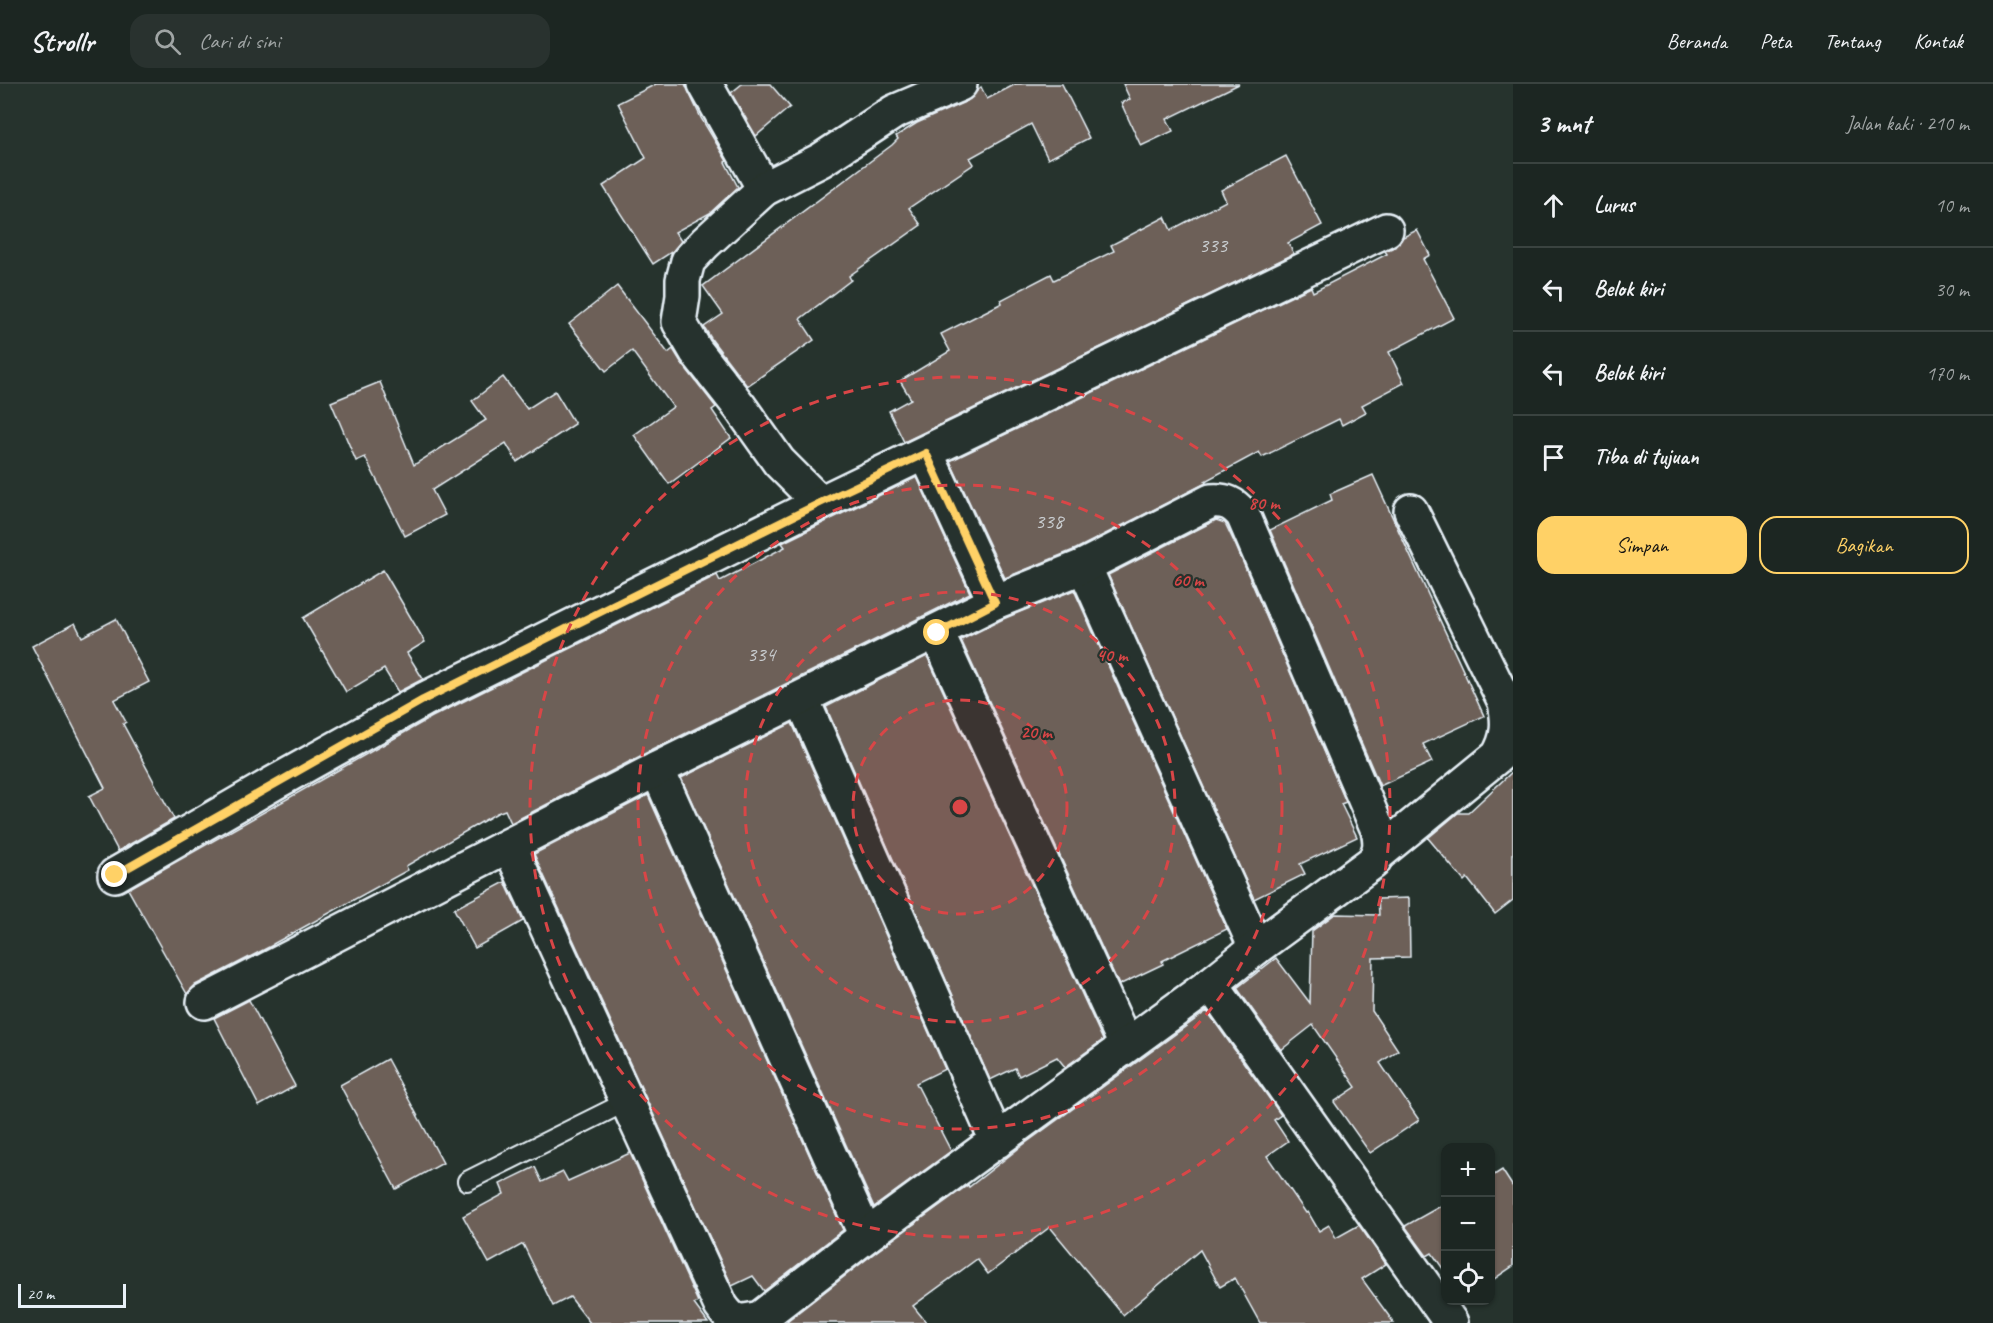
<!DOCTYPE html>
<html lang="id">
<head>
<meta charset="utf-8">
<style>
  body { margin:0; font-family:Caveat,sans-serif; background:#29322f; color:#f1f3f6 }
  .controls { position:absolute; right:18px; bottom:18px; display:grid; overflow:hidden; border-radius:12px; box-shadow:0 2px 4px #0004 }
  .controls button { width:54px; height:54px; display:grid; place-items:center; padding:0; border:0; border-bottom:2px solid #3a4340; background:#1c2622; color:#f1f3f6; font:30px sans-serif }
  .scale { position:absolute; left:18px; bottom:15px; width:108px; box-sizing:border-box; padding-left:6px; border:3px solid #e8f1f8; border-top:0; font-size:16px; line-height:21px; white-space:nowrap; color:#e8f1f8; -webkit-text-stroke:4px #26332d; paint-order:stroke }
  .stop { position:absolute; width:18px; height:18px; margin:-14px; border:4px solid #ffd166; border-radius:50%; background:#fff }
  .stop.end { background:#ffd166; border-color:#fff; box-shadow:0 2px 6px #0008 }
  .list { margin:0; padding:0; list-style:none }
  h2 { display:flex; justify-content:space-between; align-items:center; height:78px; margin:0; padding:0 24px; font-size:26px }
  h2 small { font-size:20px; font-weight:400; color:#a0a5a5 }
  .list li { display:grid; grid-template-columns:39px 1fr auto; gap:18px; align-items:center; box-sizing:border-box; height:84px; padding:0 24px; border-top:2px solid #3a4340 }
  .list b { display:block; font-size:22px; white-space:nowrap }
  .list em { font-size:20px; font-style:normal; color:#a0a5a5 }
  .actions { display:flex; gap:12px; padding:18px 24px }
  .actions a { flex:1; padding:14px 0; border:2px solid #ffd166; border-radius:18px; text-align:center; font-size:21px; color:#ffd166 }
  .actions .main { background:#ffd166; color:#111 }
  .icon { flex:none; width:33px; height:33px; fill:none; stroke:currentColor; stroke-width:2; stroke-linecap:round; stroke-linejoin:round }
  .map { position:relative; flex:none; width:1513px; height:1239px; overflow:hidden }
  header { display:flex; align-items:center; gap:36px; box-sizing:border-box; height:84px; padding:0 30px; background:#1c2622; border-bottom:2px solid #3a4340 }
  header strong { font-size:28px }
  nav { display:flex; gap:33px; margin-inline-start:auto; font-size:21px }
  .search { width:420px; height:54px; background:#29322f; display:flex; align-items:center; gap:15px; box-sizing:border-box; padding:0 21px; border-radius:18px; color:#a0a5a5; font-size:22px }
  main { display:flex }
  aside { flex:1; background:#1c2622 }
  .map>svg:first-child { display:block }
  .building { fill:#6d6159; stroke:#e8f1f8; stroke-width:1.5 }
  .lines { fill:none; stroke-linecap:round; stroke-linejoin:round }
  .lane-casing { stroke:#e8f1f8; stroke-width:22 }
  .street-casing { stroke:#e8f1f8; stroke-width:38 }
  .lane { stroke:#26332d; stroke-width:18 }
  .street { stroke:#26332d; stroke-width:33 }
  .route { stroke:#ffd166; stroke-width:8 }
  .ring { fill:none; stroke:#d94647; stroke-width:3; stroke-dasharray:10 8 }
  .labels { text-anchor:middle; stroke-width:4.5; stroke-linejoin:round; paint-order:stroke }
  .number-label { font-size:21px; fill:#c9cdd0 }
  .centre { fill:#d94647; stroke:#26332d; stroke-width:3 }
  .ring-label { font-size:18px; text-anchor:middle; font-weight:bold; fill:#d94647; stroke:#26332d; stroke-width:4.5; stroke-linejoin:round; paint-order:stroke }
</style>
</head>
<body>
<header>
<strong>Strollr</strong>
<div class="search"><svg class="icon" aria-label="search" viewBox="0 0 24 24"><circle cx="10" cy="10" r="6"/><path d="M15 15l6 6"/></svg>Cari di sini</div>
<nav><a>Beranda</a><a>Peta</a><a>Tentang</a><a>Kontak</a></nav>
</header>
<main>
<div class="map">
<svg width="1513" height="1239" viewBox="0 0 1513 1239">
  <rect width="100%" height="100%" fill="#26332d"/>
  <filter id="ink" filterUnits="userSpaceOnUse"><feTurbulence type="fractalNoise" baseFrequency=".0167" numOctaves="2"/><feDisplacementMap in="SourceGraphic" scale="12" xChannelSelector="R" yChannelSelector="G"/><feConvolveMatrix kernelMatrix="1 2 1 2 8 2 1 2 1" color-interpolation-filters="sRGB"/></filter>
  <g filter="url(#ink)">
    <!-- building -->
    <g class="building">
      <path d="M656,0H685L701,34L727,77L725,78L738,103L710,129L675,148L681,157L673,167L653,180L603,102L646,74L618,19Z"/>
      <path d="M742,0H770L790,23L756,52L731,9Z"/>
      <path d="M1016,0H1062L1089,54L1048,75L1031,40L970,74L974,80L909,124L921,141L849,192L851,196L800,235L814,256L747,302L712,256L704,243L723,230L703,202L892,61L898,55L896,52L917,39L967,17L981,3L987,15Z"/>
      <path d="M1123,0H1239L1167,35L1173,47L1141,62L1121,19L1130,15Z"/>
      <path d="M1286,72L1322,141L1288,159L1294,170L904,358L889,327L911,315L900,297L950,267L941,250L1002,219L1001,216L1051,190L1054,196L1114,167L1111,161L1165,133L1171,146L1226,117L1221,106Z"/>
      <path d="M1417,146L1430,171L1423,175L1454,234L1389,268L1404,299L1362,321L1366,328L1342,341L1339,335L1262,373L1259,368L1205,397L1206,399L1076,465L1005,494L950,377L1311,203L1313,208L1387,170L1385,167L1395,163L1403,153Z"/>
      <path d="M617,202L668,269L673,265L681,278L716,323L712,326L731,354L669,400L634,351L673,323L632,267L606,287L569,240Z"/>
      <path d="M503,293L527,325L555,307L575,340L517,378L506,359L432,406L445,431L405,452L365,373L356,377L331,318L380,298L414,381L486,336L472,317Z"/>
      <path d="M1373,391L1484,632L1423,660L1432,678L1380,702L1270,446L1332,416L1330,410Z"/>
      <path d="M917,393L970,509L648,668L511,739L505,726L497,729L406,782L408,786L273,860V861L195,901L187,910L128,805L432,633L717,491L720,497L785,463L782,459Z"/>
      <path d="M1216,436L1225,439L1236,462L1346,718L1341,720L1357,753L1300,780L1305,790L1254,815L1108,491Z"/>
      <path d="M383,486L425,558L407,569L423,595L398,608L384,585L346,608L303,534Z"/>
      <path d="M1074,506L1227,845L1162,877L1163,880L1119,901L961,556L1003,535Z"/>
      <path d="M116,535L149,598L114,616L126,638L123,640L174,735L118,767L89,712L105,704L32,562L75,539L82,553Z"/>
      <path d="M927,572L1103,956L1065,983L1057,973L1019,992L1015,984L990,996L826,623Z"/>
      <path d="M792,639L945,985L916,999L951,1067L874,1123L681,694Z"/>
      <path d="M1513,687V816L1495,830L1467,794L1464,797L1428,754L1458,729H1468Z"/>
      <path d="M648,711L843,1146L764,1207L753,1192L732,1202L534,770Z"/>
      <path d="M505,798L523,837L475,864L454,825Z"/>
      <path d="M1409,814L1410,873L1373,874L1372,927L1398,966L1380,979L1419,1036L1370,1069L1334,1018L1356,1003L1313,941L1281,966L1237,904L1276,874L1310,919L1312,847L1335,830L1379,831L1378,815Z"/>
      <path d="M249,916L295,1002L259,1022L214,934Z"/>
      <path d="M1207,927L1281,1031L1274,1036L1288,1057L1267,1072L1306,1129L1308,1128L1319,1147L1329,1141L1336,1154L1359,1141L1386,1180L1362,1195L1394,1239H1260L1235,1194L1220,1203L1200,1166L1123,1231L1050,1143L988,1190L977,1175L913,1222L927,1239H788L787,1237L877,1167L968,1101L969,1103L1023,1061Z"/>
      <path d="M387,975L443,1079L396,1105L340,1001Z"/>
      <path d="M630,1069L698,1218L694,1220L708,1239H590L570,1213L553,1222L523,1160L489,1179L463,1132L504,1110L500,1100L535,1083L542,1098L563,1088L568,1097Z"/>
      <path d="M1502,1086L1513,1103V1182L1491,1197V1093Z"/>
      <path d="M1446,1119V1189L1432,1169L1427,1172L1405,1142Z"/>
    </g>
    <g class="lines">
      <!-- lane casing -->
      <g class="lane-casing">
        <path id="lane" d="M467,1097L628,1017"/>
      </g>
      <!-- street casing -->
      <g class="street-casing">
        <g id="street">
          <path d="M705,0L764,105"/>
          <path d="M926,369L995,518"/>
          <path d="M820,419L779,378L740,323L696,267L679,238L683,212V196L688,177L705,159L764,105L821,76L894,28L960,0"/>
          <path d="M1084,482L1256,864"/>
          <path d="M937,549L1126,961"/>
          <path d="M802,615L997,1057"/>
          <path d="M657,685L866,1152"/>
          <path d="M1378,770L1498,672C1509,653 1509,639 1505,618L1411,427"/>
          <path d="M115,791L274,699L423,616L820,419L1386,146"/>
          <path d="M1211,900L1451,1239"/>
          <path d="M204,918L657,685L995,518L1084,482L1211,417C1226,416 1233,419 1243,431L1378,746C1381,759 1381,766 1373,778L1256,864L1211,900L866,1152L760,1234C739,1239 733,1239 721,1222L509,761"/>
        </g>
      </g>
      <!-- lane -->
      <use href="#lane" class="lane"/>
      <!-- street -->
      <use href="#street" class="street"/>
    </g>
  </g>
  <g class="lines" filter="url(#ink)">
    <!-- route -->
    <path class="route" d="M115,791L423,616L820,419L926,369L995,519L937,549"/>
  </g>
  <!-- distance rings -->
  <circle cx="960" cy="723" r="107" fill="#d94647" fill-opacity=".12"/>
  <g class="ring">
    <circle cx="960" cy="723" r="107"/>
    <circle cx="960" cy="723" r="215"/>
    <circle cx="960" cy="723" r="322"/>
    <circle cx="960" cy="723" r="430"/>
  </g>
  <g class="labels">
    <!-- number labels -->
    <g class="number-label">
      <text x="1213" y="168">333</text>
      <text x="1049" y="444">338</text>
      <text x="761" y="577">334</text>
    </g>
  </g>
  <circle cx="960" cy="723" r="9" class="centre"/>
  <g class="ring-label">
    <text x="1264" y="425">80 m</text>
    <text x="1188" y="502">60 m</text>
    <text x="1112" y="577">40 m</text>
    <text x="1036" y="654">20 m</text>
  </g>
</svg>
<div class="controls">
<button>+</button>
<button>−</button>
<button><svg class="icon" aria-label="locate" viewBox="0 0 24 24"><circle cx="12" cy="12" r="6"/><path d="M12 2v4M12 18v4M2 12h4M18 12h4"/></svg></button>
</div>
<div class="scale">20 m</div>
<div class="stop" style="left:937px;top:549px"></div>
<div class="stop end" style="left:115px;top:791px"></div>
</div>
<aside>
<h2>3 mnt<small>Jalan kaki · 210 m</small></h2>
<ul class="list">
<li><svg class="icon" aria-label="ahead" viewBox="0 0 24 24"><path d="M12 20V5M6 11l6-6 6 6"/></svg><div><b>Lurus</b></div><em>10 m</em></li>
<li><svg class="icon" aria-label="left" viewBox="0 0 24 24"><path d="M17 20v-9H6M10 6l-5 5 5 5"/></svg><div><b>Belok kiri</b></div><em>30 m</em></li>
<li><svg class="icon" aria-label="left" viewBox="0 0 24 24"><path d="M17 20v-9H6M10 6l-5 5 5 5"/></svg><div><b>Belok kiri</b></div><em>170 m</em></li>
<li><svg class="icon" aria-label="arrive" viewBox="0 0 24 24"><path d="M6 21V4h12l-3 4 3 4H6"/></svg><div><b>Tiba di tujuan</b></div></li>
</ul>
<div class="actions"><a class="main">Simpan</a><a>Bagikan</a></div>
</aside>
</main>
</body>
</html>
